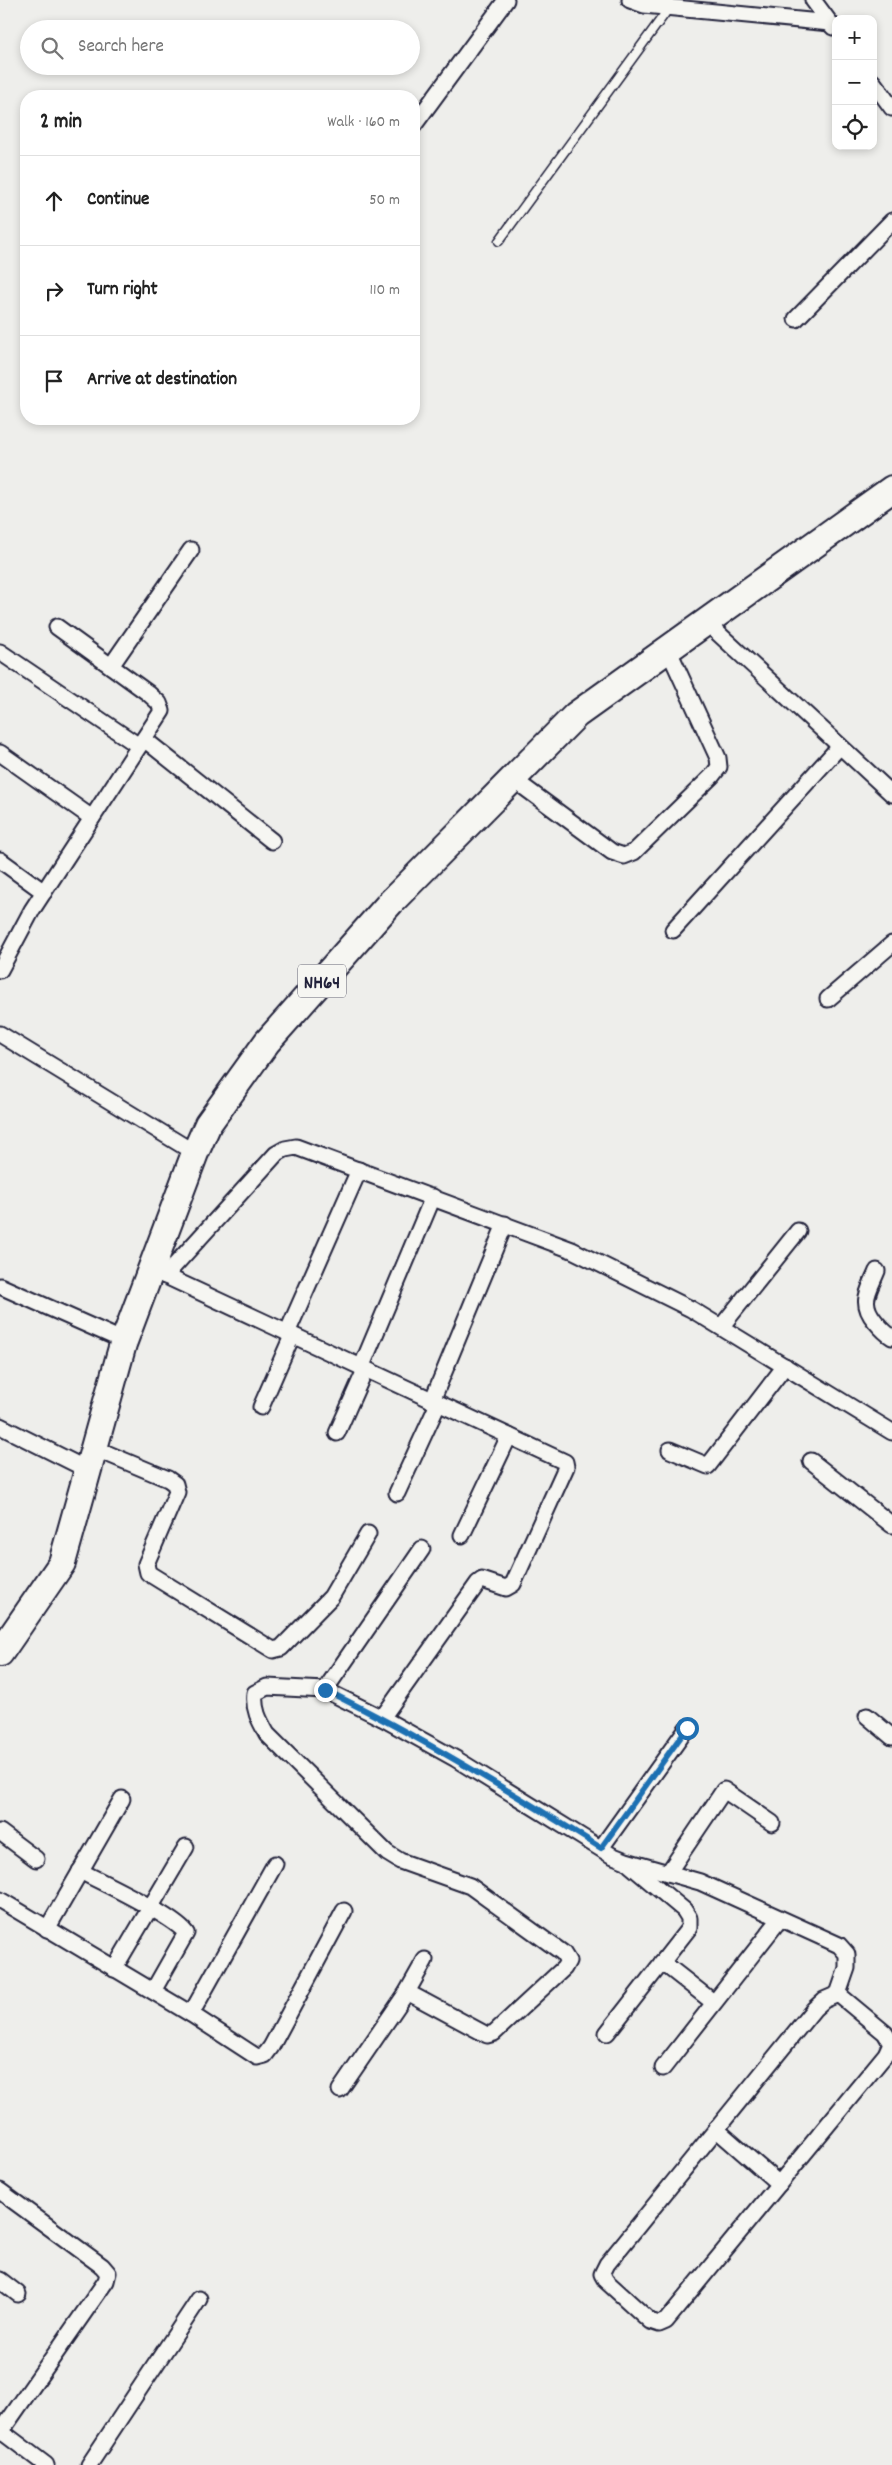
<!DOCTYPE html>
<html lang="en">
<head>
<meta charset="utf-8">
<style>
  body { margin:0; font-family:Dekko,sans-serif; background:#f2f2f2; color:#222 }
  .controls { position:absolute; right:15px; top:15px; display:grid; overflow:hidden; border-radius:10px; box-shadow:0 2px 8px #0003 }
  .controls button { width:45px; height:45px; display:grid; place-items:center; padding:0; border:0; border-bottom:1px solid #e0e0e0; background:#fff; color:#222; font:25px sans-serif }
  .stop { position:absolute; width:15px; height:15px; margin:-11px; border:4px solid #1f6fb2; border-radius:50%; background:#fff }
  .stop.end { background:#1f6fb2; border-color:#fff; box-shadow:0 1px 5px #0008 }
  .list { margin:0; padding:0; list-style:none }
  h2 { display:flex; justify-content:space-between; align-items:center; height:65px; margin:0; padding:0 20px; font-size:21px }
  h2 small { font-size:16px; font-weight:400; color:#767676 }
  .list li { display:grid; grid-template-columns:32px 1fr auto; gap:15px; align-items:center; box-sizing:border-box; height:90px; padding:0 20px; border-top:1px solid #e0e0e0 }
  .list b { display:block; font-size:19px; white-space:nowrap }
  .list em { font-size:16px; font-style:normal; color:#767676 }
  .icon { flex:none; width:28px; height:28px; fill:none; stroke:currentColor; stroke-width:2; stroke-linecap:round; stroke-linejoin:round }
  .map { position:relative; flex:none; width:892px; height:2465px; overflow:hidden }
  .search { position:absolute; background:#fff; box-shadow:0 2px 8px #0003; left:20px; top:20px; width:400px; height:55px; display:flex; align-items:center; gap:12px; box-sizing:border-box; padding:0 18px; border-radius:28px; color:#767676; font-size:19px }
  .panel { position:absolute; background:#fff; box-shadow:0 2px 8px #0003; left:20px; top:90px; width:400px; height:335px; border-radius:20px }
  .map>svg:first-child { display:block }
  .lines { fill:none; stroke-linecap:round; stroke-linejoin:round }
  .service-casing { stroke:#22223b; stroke-width:11 }
  .minor-casing { stroke:#22223b; stroke-width:19 }
  .trunk-casing { stroke:#22223b; stroke-width:30 }
  .service { stroke:#f6f6f2; stroke-width:8 }
  .minor { stroke:#f6f6f2; stroke-width:15 }
  .trunk { stroke:#f6f6f2; stroke-width:26 }
  .route { stroke:#1f6fb2; stroke-width:6 }
  .labels { text-anchor:middle; stroke-width:4.5; stroke-linejoin:round; paint-order:stroke }
  .shield { fill:#f6f6f2; stroke:#626272; stroke-width:1 }
  .shield-label { font-size:19px; font-weight:bold; fill:#22223b }
</style>
</head>
<body>
<div class="map">
<svg width="892" height="2465" viewBox="0 0 892 2465">
  <rect width="100%" height="100%" fill="#eeeeeb"/>
  <filter id="ink" filterUnits="userSpaceOnUse"><feTurbulence type="fractalNoise" baseFrequency=".02" numOctaves="2"/><feDisplacementMap in="SourceGraphic" scale="10" xChannelSelector="R" yChannelSelector="G"/><feConvolveMatrix kernelMatrix="1 2 1 2 8 2 1 2 1" color-interpolation-filters="sRGB"/></filter>
  <g filter="url(#ink)">
    <g class="lines">
      <!-- service casing -->
      <g class="service-casing">
        <path id="service" d="M499,241L669,8"/>
      </g>
      <!-- minor casing -->
      <g class="minor-casing">
        <g id="minor">
          <path d="M630,0L644,5L830,23"/>
          <path d="M813,0L833,27"/>
          <path d="M873,82L892,108"/>
          <path d="M414,125L506,0"/>
          <path d="M796,319L892,221"/>
          <path d="M706,622L892,794"/>
          <path d="M0,652L139,746"/>
          <path d="M111,666L191,550"/>
          <path d="M144,739L272,841"/>
          <path d="M0,753L92,818"/>
          <path d="M513,779L612,852L624,856L634,852L712,776L719,767L718,758L668,649"/>
          <path d="M0,860L44,892"/>
          <path d="M673,930L840,746"/>
          <path d="M0,970L32,910L162,711L159,703L148,693L57,627"/>
          <path d="M828,999L892,944"/>
          <path d="M0,1034L195,1153"/>
          <path d="M877,1271C869,1291 859,1302 875,1321C880,1327 885,1333 892,1337"/>
          <path d="M157,1272L565,1462L566,1467L513,1584L506,1588L482,1580L478,1583L382,1718"/>
          <path d="M165,1276L276,1154L285,1149L296,1147L572,1250L691,1309L892,1432"/>
          <path d="M0,1286L124,1341"/>
          <path d="M721,1327L798,1231"/>
          <path d="M287,1333L359,1170"/>
          <path d="M361,1368L433,1197"/>
          <path d="M432,1401L505,1224"/>
          <path d="M261,1407L292,1336"/>
          <path d="M0,1426L88,1470"/>
          <path d="M337,1433L365,1370"/>
          <path d="M94,1448L168,1479L175,1484L177,1492L146,1564L148,1573L273,1650L281,1648L331,1597L368,1534"/>
          <path d="M670,1450L708,1466L785,1366"/>
          <path d="M811,1461L892,1525"/>
          <path d="M397,1493L438,1404"/>
          <path d="M462,1535L509,1436"/>
          <path d="M325,1690L422,1549"/>
          <path d="M867,1716L892,1737"/>
          <path d="M0,1832L36,1859"/>
          <path d="M601,1848L687,1728"/>
          <path d="M80,1871C104,1883 172,1915 186,1933L153,1991"/>
          <path d="M668,1873L724,1790L772,1823"/>
          <path d="M0,1900L191,2014L257,2057L265,2055L271,2047L344,1911"/>
          <path d="M47,1929L122,1799"/>
          <path d="M662,1962L713,2002"/>
          <path d="M114,1969L186,1847"/>
          <path d="M407,1992L487,2035L494,2033L564,1968L568,1961L563,1953L470,1886L400,1861L387,1853L267,1734C259,1720 253,1709 255,1693L267,1687L325,1690L382,1718L456,1759L611,1855L626,1861L700,1882L839,1945L847,1954V1968L838,1994L885,2033L891,2043L886,2054L666,2321L659,2324L650,2321L606,2281L602,2274L607,2264L814,2009L824,2000L838,1994"/>
          <path d="M191,2014L275,1864"/>
          <path d="M607,2033L689,1928V1918L684,1910L630,1865"/>
          <path d="M663,2068L780,1919"/>
          <path d="M340,2090L407,1992L425,1960"/>
          <path d="M716,2129L779,2184"/>
          <path d="M0,2191L102,2266L108,2273L106,2281L0,2433"/>
          <path d="M0,2280L18,2294"/>
          <path d="M1,2431L46,2465"/>
          <path d="M89,2465L199,2299"/>
        </g>
      </g>
      <!-- trunk casing -->
      <g class="trunk-casing">
        <path id="trunk" d="M0,1653L62,1563L123,1344L195,1153L208,1124L267,1042L391,902L576,715L892,489"/>
      </g>
      <!-- service -->
      <use href="#service" class="service"/>
      <!-- minor -->
      <use href="#minor" class="minor"/>
      <!-- trunk -->
      <use href="#trunk" class="trunk"/>
    </g>
  </g>
  <g class="lines" filter="url(#ink)">
    <!-- route -->
    <path class="route" d="M325,1690C421,1737 511,1792 601,1848L687,1728"/>
  </g>
  <g class="labels">
    <!-- shield labels -->
    <rect class="shield" x="298" y="964.5" width="48" height="33" rx="4"/>
    <g class="shield-label">
      <text x="322" y="988">NH64</text>
    </g>
  </g>
</svg>
<div class="controls">
<button>+</button>
<button>−</button>
<button><svg class="icon" aria-label="locate" viewBox="0 0 24 24"><circle cx="12" cy="12" r="6"/><path d="M12 2v4M12 18v4M2 12h4M18 12h4"/></svg></button>
</div>
<div class="stop" style="left:687px;top:1728px"></div>
<div class="stop end" style="left:325px;top:1690px"></div>
<div class="search"><svg class="icon" aria-label="search" viewBox="0 0 24 24"><circle cx="10" cy="10" r="6"/><path d="M15 15l6 6"/></svg>Search here</div>
<section class="panel">
<h2>2 min<small>Walk · 160 m</small></h2>
<ul class="list">
<li><svg class="icon" aria-label="ahead" viewBox="0 0 24 24"><path d="M12 20V5M6 11l6-6 6 6"/></svg><div><b>Continue</b></div><em>50 m</em></li>
<li><svg class="icon" aria-label="right" viewBox="0 0 24 24"><path d="M7 20v-9h11M14 6l5 5-5 5"/></svg><div><b>Turn right</b></div><em>110 m</em></li>
<li><svg class="icon" aria-label="arrive" viewBox="0 0 24 24"><path d="M6 21V4h12l-3 4 3 4H6"/></svg><div><b>Arrive at destination</b></div></li>
</ul>
</section>
</div>
</body>
</html>
